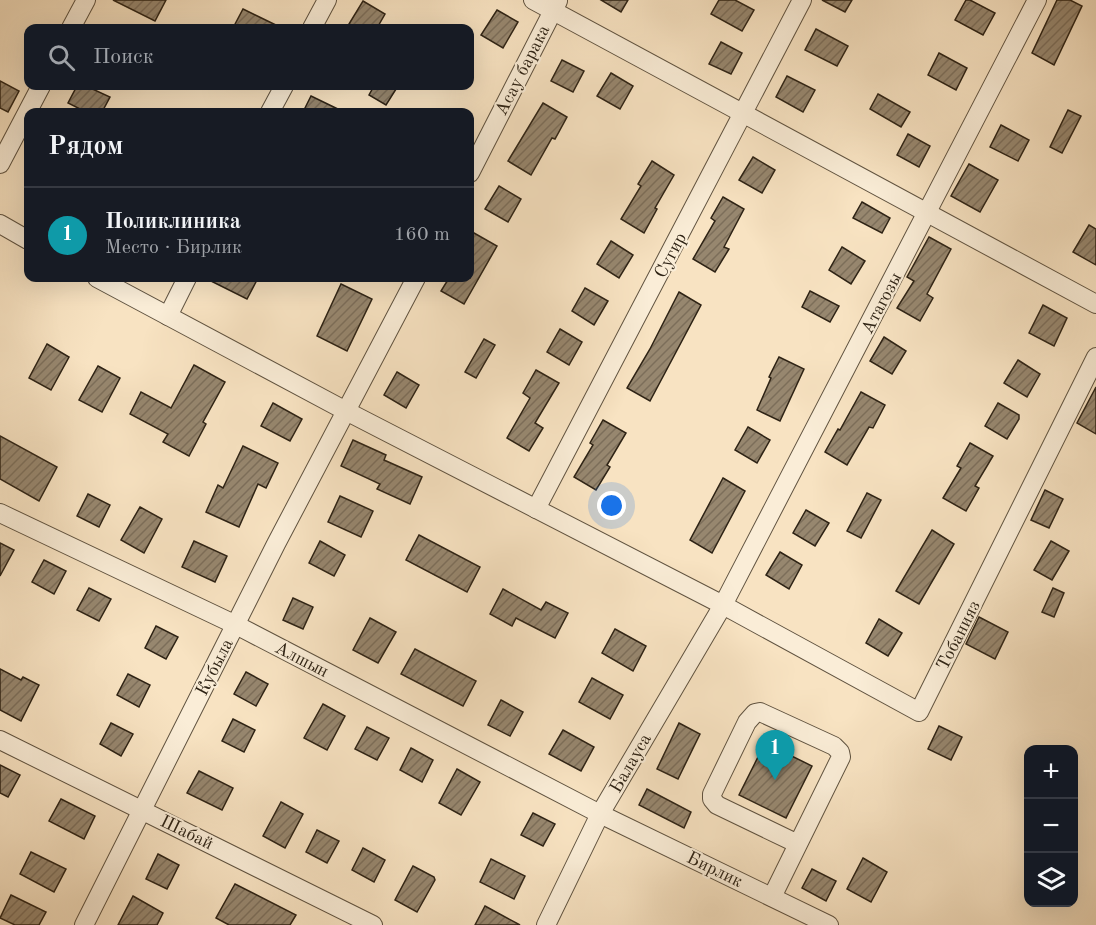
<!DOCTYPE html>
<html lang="ru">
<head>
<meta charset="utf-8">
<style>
  body { margin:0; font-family:"Old Standard TT",serif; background:#242831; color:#f1f3f6 }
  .controls { position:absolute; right:18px; bottom:18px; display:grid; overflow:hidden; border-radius:12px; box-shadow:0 6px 24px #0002 }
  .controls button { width:54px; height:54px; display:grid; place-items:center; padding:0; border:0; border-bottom:2px solid #363941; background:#171b24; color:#f1f3f6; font:30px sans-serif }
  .you { position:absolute; left:612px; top:506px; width:21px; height:21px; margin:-15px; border:4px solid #fff; border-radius:50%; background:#1a73e8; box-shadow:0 0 0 9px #1a73e833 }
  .badge { display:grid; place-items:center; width:39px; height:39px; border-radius:50%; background:#7c3aed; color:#fff; font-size:20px; font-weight:700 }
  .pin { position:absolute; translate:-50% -50px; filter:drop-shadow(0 2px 3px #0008) }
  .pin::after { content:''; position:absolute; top:32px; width:21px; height:18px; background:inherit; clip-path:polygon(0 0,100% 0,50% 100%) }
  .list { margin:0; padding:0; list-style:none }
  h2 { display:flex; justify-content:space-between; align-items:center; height:78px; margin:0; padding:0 24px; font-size:26px }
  h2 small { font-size:20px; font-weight:400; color:#9ea1a6 }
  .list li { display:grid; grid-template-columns:39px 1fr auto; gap:18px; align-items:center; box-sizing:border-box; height:96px; padding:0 24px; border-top:2px solid #363941 }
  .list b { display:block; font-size:22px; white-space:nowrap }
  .list p { margin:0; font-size:20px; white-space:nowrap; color:#9ea1a6 }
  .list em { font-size:20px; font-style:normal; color:#9ea1a6 }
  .icon { flex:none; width:33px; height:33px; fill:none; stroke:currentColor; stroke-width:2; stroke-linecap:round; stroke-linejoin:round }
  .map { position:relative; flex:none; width:1096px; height:925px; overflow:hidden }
  .search { position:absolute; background:#171b24; box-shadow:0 6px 24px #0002; left:24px; top:24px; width:450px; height:66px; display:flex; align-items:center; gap:15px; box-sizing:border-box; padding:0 21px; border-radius:12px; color:#9ea1a6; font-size:22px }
  .panel { position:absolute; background:#171b24; box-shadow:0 6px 24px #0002; left:24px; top:108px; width:450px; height:174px; border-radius:12px }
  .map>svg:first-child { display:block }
  .building { fill:url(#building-hatch); stroke:#2e2315; stroke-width:1.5 }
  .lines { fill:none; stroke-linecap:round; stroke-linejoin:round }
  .minor-casing { stroke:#605340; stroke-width:20 }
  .minor { stroke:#faedd7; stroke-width:18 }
  .labels { text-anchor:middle; stroke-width:4.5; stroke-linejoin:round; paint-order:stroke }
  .street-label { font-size:18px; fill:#2e2315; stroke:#faedd7 }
</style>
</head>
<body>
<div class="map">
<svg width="1096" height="925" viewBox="0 0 1096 925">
  <defs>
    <pattern id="building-hatch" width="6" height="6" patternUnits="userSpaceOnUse" patternTransform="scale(1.5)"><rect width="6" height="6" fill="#97876f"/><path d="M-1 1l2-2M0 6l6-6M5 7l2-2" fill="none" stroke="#7c6e5a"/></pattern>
  </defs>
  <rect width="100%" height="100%" fill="#f8e3c2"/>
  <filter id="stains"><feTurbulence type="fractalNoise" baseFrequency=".00333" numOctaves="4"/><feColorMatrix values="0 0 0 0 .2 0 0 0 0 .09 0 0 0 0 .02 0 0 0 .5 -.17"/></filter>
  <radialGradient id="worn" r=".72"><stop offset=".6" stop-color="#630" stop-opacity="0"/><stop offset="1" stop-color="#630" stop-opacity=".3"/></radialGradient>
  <!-- building -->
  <g class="building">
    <path d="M113,0H166L155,21Z"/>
    <path d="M601,0H628L621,12Z"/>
    <path d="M719,0H735L754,10L742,31L711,14Z"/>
    <path d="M822,0H852L845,12Z"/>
    <path d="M966,0H970L995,13L983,35L955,20Z"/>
    <path d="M1057,0H1070L1082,6L1054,65L1032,53Z"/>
    <path d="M363,1L385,14L377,28H357L349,24Z"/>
    <path d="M243,9L282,28H233Z"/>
    <path d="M497,10L518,22L503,48L481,35Z"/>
    <path d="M816,29L848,46L837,66L805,50Z"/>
    <path d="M721,42L742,53L731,74L709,64Z"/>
    <path d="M939,53L967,68L956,90L928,75Z"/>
    <path d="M562,60L584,71L573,92L551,81Z"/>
    <path d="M611,73L633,86L620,109L597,96Z"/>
    <path d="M787,76L815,90L803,112L776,97Z"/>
    <path d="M0,81L19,91L8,112L0,108Z"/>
    <path d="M77,86H86L110,97L102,112H86L68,103Z"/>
    <path d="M374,86H398L386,105L369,95Z"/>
    <path d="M878,94L910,112L901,127L870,109Z"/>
    <path d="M311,96L344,112H303Z"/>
    <path d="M543,103L567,117L555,139L552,138L531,175L508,161Z"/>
    <path d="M1068,110L1081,116L1062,153L1050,147Z"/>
    <path d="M1001,125L1029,140L1018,161L990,147Z"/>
    <path d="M908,134L930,146L919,167L897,155Z"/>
    <path d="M753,157L775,170L762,193L739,180Z"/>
    <path d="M652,161L674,175L655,208L657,209L644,233L621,219L641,186L638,184Z"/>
    <path d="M969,164L998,180L980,212L951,196Z"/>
    <path d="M499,186L521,199L508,222L485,209Z"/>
    <path d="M723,197L744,209L724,247L729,249L715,272L693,259L715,221L711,218Z"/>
    <path d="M862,202L890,218L882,233L853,218Z"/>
    <path d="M1089,225L1096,229V265L1073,252Z"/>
    <path d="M474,233L497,246L464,304L441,291L449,278H470V241Z"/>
    <path d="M929,237L951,249L927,294L933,298L920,321L897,308L914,281L907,277Z"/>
    <path d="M611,241L633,255L619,278L597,264Z"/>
    <path d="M842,247L865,261L851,284L829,270Z"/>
    <path d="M205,278H258L247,299Z"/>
    <path d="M341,284L372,299L347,351L317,336Z"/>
    <path d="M585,288L608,301L594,325L572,311Z"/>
    <path d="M810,291L839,306L830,322L802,307Z"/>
    <path d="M679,292L701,305L650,401L627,388L650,349Z"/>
    <path d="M1043,305L1067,318L1054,346L1029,333Z"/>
    <path d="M560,329L582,342L569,365L547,352Z"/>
    <path d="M884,337L906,351L892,374L870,361Z"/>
    <path d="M484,339L495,345L476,378L465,372Z"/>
    <path d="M47,344L69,357L51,390L29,378Z"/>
    <path d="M779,357L804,369L780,421L757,410L771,378L769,377Z"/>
    <path d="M1018,360L1040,374L1027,397L1004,383Z"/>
    <path d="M194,365L225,382L203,422L206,424L189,456L163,442L168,434L130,414L141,392L171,408Z"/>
    <path d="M98,366L120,378L102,412L79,400Z"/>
    <path d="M536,370L559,383L535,423L543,428L529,451L507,438L530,398L523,393Z"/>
    <path d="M397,372L419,385L406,408L384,395Z"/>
    <path d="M1096,387V434L1077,423Z"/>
    <path d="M861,392L885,405L873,428L869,427L847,465L825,452L838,429L840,430Z"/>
    <path d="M273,403L302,419L290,441L261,426Z"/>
    <path d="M998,403L1019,415V419L1007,439L985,426Z"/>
    <path d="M603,420L626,433L607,465L610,467L596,490L574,477L593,445L590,443Z"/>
    <path d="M748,427L770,440L757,463L735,450Z"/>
    <path d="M0,436L57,467L39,501L0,479Z"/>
    <path d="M353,440L386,455L384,460L422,477L410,504L377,489L380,484L341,466Z"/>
    <path d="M970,443L993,456L975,486L979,488L966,511L943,498L961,468L957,466Z"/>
    <path d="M243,446L278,463L266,488L258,484L239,527L206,512L218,485L223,488Z"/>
    <path d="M723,478L745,491L712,553L690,540Z"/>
    <path d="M1045,490L1063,499L1049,528L1031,520Z"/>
    <path d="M867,493L881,500L861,538L847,531Z"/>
    <path d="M88,494L110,505L99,527L77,516Z"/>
    <path d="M340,496L373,511L361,537L328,522Z"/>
    <path d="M140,507L162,519L144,553L121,540Z"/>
    <path d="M806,510L829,523L815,546L793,533Z"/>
    <path d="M932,530L954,544L919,604L896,591Z"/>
    <path d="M419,535L480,567L467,592L406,560Z"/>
    <path d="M194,541L227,556L215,582L182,567Z"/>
    <path d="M320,541L345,555L334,576L309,563Z"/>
    <path d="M1051,541L1069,551L1052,580L1034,570Z"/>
    <path d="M0,543L14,550L0,576Z"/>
    <path d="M780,552L802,565L789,589L766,575Z"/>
    <path d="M44,560L66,571L54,594L32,582Z"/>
    <path d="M89,588L111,599L99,621L77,610Z"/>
    <path d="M1053,588L1064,593L1054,617L1042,612Z"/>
    <path d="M503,589L541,610L546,602L568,613L555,638L516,618L512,626L490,614Z"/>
    <path d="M293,598L313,607L303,629L283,620Z"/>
    <path d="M979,617L1008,632L995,659L966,644Z"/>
    <path d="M370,618L396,632L378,663L353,650Z"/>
    <path d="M879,619L902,633L888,656L866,643Z"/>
    <path d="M156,626L178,637L166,659L145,648Z"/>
    <path d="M615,629L646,646L633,671L602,653Z"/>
    <path d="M415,649L476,681L463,706L401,674Z"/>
    <path d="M0,669L21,680L23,677L39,685L21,721L0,710Z"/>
    <path d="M246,672L268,684L256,706L234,694Z"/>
    <path d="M128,674L150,685L139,707L117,695Z"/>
    <path d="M592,678L623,695L610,719L579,702Z"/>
    <path d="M501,700L523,712L510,736L488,725Z"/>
    <path d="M323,704L345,716L327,750L304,738Z"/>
    <path d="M233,719L255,730L244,752L222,741Z"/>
    <path d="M111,723L133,734L121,756L100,744Z"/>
    <path d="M679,723L700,734L678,779L657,769Z"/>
    <path d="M939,726L962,737L951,760L928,749Z"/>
    <path d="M367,727L389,738L377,760L355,749Z"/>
    <path d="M563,730L594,747L581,771L549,754Z"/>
    <path d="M765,743L812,766L786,818L739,795Z"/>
    <path d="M411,748L433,760L422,782L400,770Z"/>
    <path d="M0,765L20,775L8,797L0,793Z"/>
    <path d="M457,769L480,782L461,815L439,803Z"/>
    <path d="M199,771L233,788L222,810L187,793Z"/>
    <path d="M647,789L691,812L684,828L639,805Z"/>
    <path d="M61,799L95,816L84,839L49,821Z"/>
    <path d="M281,802L303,814L285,848L263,836Z"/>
    <path d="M533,813L555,824L543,846L521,835Z"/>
    <path d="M317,830L339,841L327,863L306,852Z"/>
    <path d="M363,848L385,860L374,882L352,870Z"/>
    <path d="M31,852L66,869L54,892L20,874Z"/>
    <path d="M158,854L179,865L167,889L146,879Z"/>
    <path d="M863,858L887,872L871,902L847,889Z"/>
    <path d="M491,859L525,876L514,899L480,882Z"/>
    <path d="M413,866L434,877L435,880L417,912L395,900Z"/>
    <path d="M812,869L836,881L826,901L802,888Z"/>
    <path d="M235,884L296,915L290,925H229L216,918Z"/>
    <path d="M11,895L46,912L39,925H15L0,918Z"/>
    <path d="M133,896L163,913L157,925H118Z"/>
    <path d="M485,906L520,925H475Z"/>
  </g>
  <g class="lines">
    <!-- minor casing -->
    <g class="minor-casing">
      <g id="minor">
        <path d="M533,0L1096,304"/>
        <path d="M71,28L86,0"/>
        <path d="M312,28L327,0"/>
        <path d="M270,112L284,86"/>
        <path d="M0,164L41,86"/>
        <path d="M470,173L558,1"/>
        <path d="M0,224L28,240"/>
        <path d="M97,278L346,411L723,605L919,712L1096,357"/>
        <path d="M168,316L187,278"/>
        <path d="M536,509L802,0"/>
        <path d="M0,513L236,625L600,814L829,925"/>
        <path d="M0,740L373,925"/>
        <path d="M772,897L841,757L840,752L834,746L760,712L755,713L747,722L712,794V799L717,805L798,844"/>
        <path d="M84,925L276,544L416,278"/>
        <path d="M546,925L600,814L723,605L1037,0"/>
      </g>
    </g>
    <!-- minor -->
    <use href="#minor" class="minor"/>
  </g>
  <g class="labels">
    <!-- street labels -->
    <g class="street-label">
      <text transform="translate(522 70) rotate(-63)" y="6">Асау барака</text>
      <text transform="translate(670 255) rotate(-62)" y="6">Сугир</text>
      <text transform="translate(881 303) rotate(-62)" y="6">Атагозы</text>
      <text transform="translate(958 635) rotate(-63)" y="6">Тобанияз</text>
      <text transform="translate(302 659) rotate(27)" y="6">Алшын</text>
      <text transform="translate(214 667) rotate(-63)" y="6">Кубыла</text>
      <text transform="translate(630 763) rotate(-60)" y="6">Балауса</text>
      <text transform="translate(187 832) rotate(26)" y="6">Шабай</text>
      <text transform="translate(715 869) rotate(26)" y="6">Бирлик</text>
    </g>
  </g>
  <rect width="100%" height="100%" filter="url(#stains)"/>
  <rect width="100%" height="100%" fill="url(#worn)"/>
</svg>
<div class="controls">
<button>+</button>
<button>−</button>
<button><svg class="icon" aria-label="layers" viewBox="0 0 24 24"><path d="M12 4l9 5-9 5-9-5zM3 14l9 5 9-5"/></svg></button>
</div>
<div class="you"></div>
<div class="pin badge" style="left:775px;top:780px;background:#0f9aa8">1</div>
<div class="search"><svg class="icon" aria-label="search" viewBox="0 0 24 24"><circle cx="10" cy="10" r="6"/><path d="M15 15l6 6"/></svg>Поиск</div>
<section class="panel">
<h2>Рядом<small></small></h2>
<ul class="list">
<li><span class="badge" style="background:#0f9aa8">1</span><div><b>Поликлиника</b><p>Место · Бирлик</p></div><em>160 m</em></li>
</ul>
</section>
</div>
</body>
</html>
